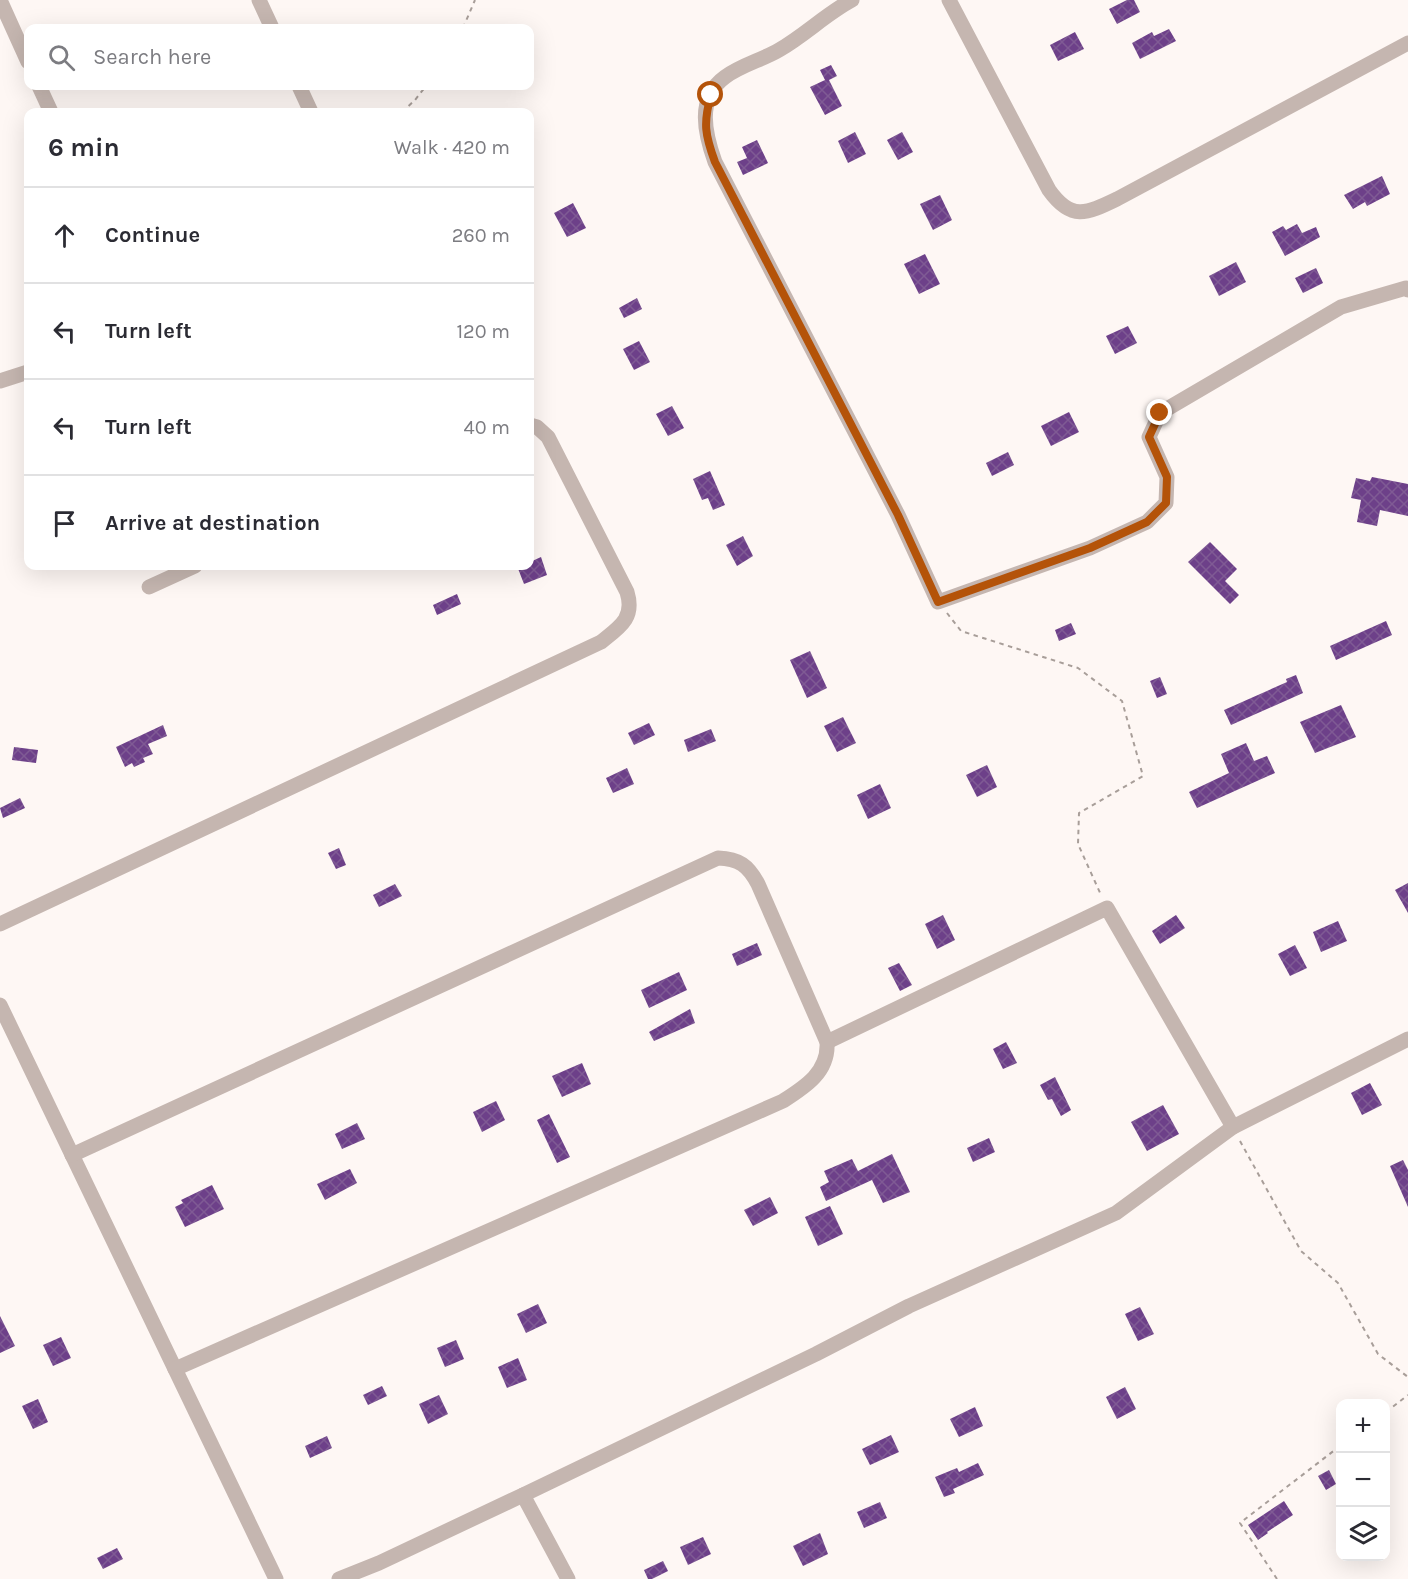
<!DOCTYPE html>
<html lang="en">
<head>
<meta charset="utf-8">
<style>
  body { margin:0; font-family:Karla,sans-serif; background:#f7f7f7; color:#2b2b33 }
  .controls { position:absolute; right:18px; bottom:18px; display:grid; overflow:hidden; border-radius:12px; box-shadow:0 6px 24px #0002 }
  .controls button { width:54px; height:54px; display:grid; place-items:center; padding:0; border:0; border-bottom:2px solid #e1e1e2; background:#fff; color:#2b2b33; font:30px sans-serif }
  .stop { position:absolute; width:18px; height:18px; margin:-14px; border:4px solid #b45309; border-radius:50%; background:#fff }
  .stop.end { background:#b45309; border-color:#fff; box-shadow:0 2px 6px #0008 }
  .list { margin:0; padding:0; list-style:none }
  h2 { display:flex; justify-content:space-between; align-items:center; height:78px; margin:0; padding:0 24px; font-size:26px }
  h2 small { font-size:20px; font-weight:400; color:#7c7c81 }
  .list li { display:grid; grid-template-columns:39px 1fr auto; gap:18px; align-items:center; box-sizing:border-box; height:96px; padding:0 24px; border-top:2px solid #e1e1e2 }
  .list b { display:block; font-size:22px; white-space:nowrap }
  .list em { font-size:20px; font-style:normal; color:#7c7c81 }
  .icon { flex:none; width:33px; height:33px; fill:none; stroke:currentColor; stroke-width:2; stroke-linecap:round; stroke-linejoin:round }
  .map { position:relative; flex:none; width:1408px; height:1579px; overflow:hidden }
  .search { position:absolute; background:#fff; box-shadow:0 6px 24px #0002; left:24px; top:24px; width:510px; height:66px; display:flex; align-items:center; gap:15px; box-sizing:border-box; padding:0 21px; border-radius:12px; color:#7c7c81; font-size:22px }
  .panel { position:absolute; background:#fff; box-shadow:0 6px 24px #0002; left:24px; top:108px; width:510px; height:462px; border-radius:12px }
  .map>svg:first-child { display:block }
  .building { fill:url(#building-cross-hatch) }
  .lines { fill:none; stroke-linecap:round; stroke-linejoin:round }
  .path { stroke:#a89e99; stroke-width:2; stroke-dasharray:4.5 4.5; stroke-linecap:butt }
  .minor { stroke:#c5b6b0; stroke-width:15 }
  .route { stroke:#b45309; stroke-width:8 }
</style>
</head>
<body>
<div class="map">
<svg width="1408" height="1579" viewBox="0 0 1408 1579">
  <defs>
    <pattern id="building-cross-hatch" width="8" height="8" patternUnits="userSpaceOnUse" patternTransform="scale(1.5)"><rect width="8" height="8" fill="#6d4089"/><path d="M0 0l8 8M0 8l8-8" fill="none" stroke="#7f5a94"/></pattern>
  </defs>
  <rect width="100%" height="100%" fill="#fef7f4"/>
  <!-- building -->
  <g class="building">
    <path d="M1127,0H1134L1140,12L1117,24L1109,9Z"/>
    <path d="M1169,29L1176,41L1140,59L1132,43L1152,32L1154,36Z"/>
    <path d="M1075,32L1084,49L1058,61L1050,45Z"/>
    <path d="M831,65L837,76L829,80L842,106L825,115L810,87L825,80L820,70Z"/>
    <path d="M855,132L866,154L848,163L838,141Z"/>
    <path d="M902,132L913,152L898,160L887,140Z"/>
    <path d="M757,140L768,163L743,175L737,162L747,158L742,147Z"/>
    <path d="M1382,176L1390,194L1367,206L1365,202L1353,209L1344,195Z"/>
    <path d="M940,195L952,220L933,230L920,204Z"/>
    <path d="M573,203L586,228L567,237L554,213Z"/>
    <path d="M1297,224L1302,233L1316,227L1320,237L1285,256L1272,232L1283,226L1286,230Z"/>
    <path d="M925,254L940,284L919,294L904,264Z"/>
    <path d="M1236,262L1246,282L1219,296L1209,276Z"/>
    <path d="M1316,268L1323,283L1303,293L1295,278Z"/>
    <path d="M637,298L642,309L624,318L619,308Z"/>
    <path d="M1128,326L1137,343L1115,354L1106,336Z"/>
    <path d="M639,341L650,362L634,370L623,349Z"/>
    <path d="M672,406L684,428L668,436L656,414Z"/>
    <path d="M1069,412L1079,432L1051,446L1041,426Z"/>
    <path d="M1008,452L1014,465L992,476L986,463Z"/>
    <path d="M710,471L725,505L713,510L708,498L702,500L693,479Z"/>
    <path d="M1372,477L1408,484V516L1380,510L1377,526L1357,522L1361,500L1351,498L1356,478L1370,481Z"/>
    <path d="M743,536L753,556L737,566L726,545Z"/>
    <path d="M1210,542L1237,569L1225,581L1239,595L1230,604L1188,562Z"/>
    <path d="M541,557L547,575L524,584L517,566H530V562Z"/>
    <path d="M457,594L461,604L437,615L433,605Z"/>
    <path d="M1386,621L1392,635L1336,660L1330,646Z"/>
    <path d="M1071,623L1076,634L1059,641L1055,630Z"/>
    <path d="M810,651L827,688L807,698L790,660Z"/>
    <path d="M1296,675L1303,693L1231,725L1224,710L1287,682L1286,679Z"/>
    <path d="M1160,677L1167,694L1157,698L1150,681Z"/>
    <path d="M1341,705L1356,737L1315,753L1300,722Z"/>
    <path d="M843,717L856,743L837,752L824,726Z"/>
    <path d="M649,723L655,735L634,745L628,733Z"/>
    <path d="M163,725L167,736L148,744L153,754L143,758L145,762L134,767L132,763L125,767L116,747Z"/>
    <path d="M711,729L716,741L688,752L684,740Z"/>
    <path d="M1246,743L1254,761L1267,756L1275,773L1197,808L1189,792L1229,773L1221,754Z"/>
    <path d="M14,747L38,750L36,763L12,760Z"/>
    <path d="M987,765L997,787L977,797L966,775Z"/>
    <path d="M627,768L634,784L613,793L606,778Z"/>
    <path d="M880,784L891,808L868,819L857,795Z"/>
    <path d="M20,798L25,808L3,818L0,808Z"/>
    <path d="M339,848L346,865L336,869L328,853Z"/>
    <path d="M1408,883V913L1395,890Z"/>
    <path d="M395,884L402,896L379,907L373,895Z"/>
    <path d="M943,915L955,940L937,949L925,924Z"/>
    <path d="M1176,915L1185,928L1160,944L1152,931Z"/>
    <path d="M1338,921L1347,941L1321,952L1313,932Z"/>
    <path d="M757,943L762,955L737,966L732,954Z"/>
    <path d="M1295,945L1307,968L1290,976L1278,954Z"/>
    <path d="M899,963L912,985L900,991L888,968Z"/>
    <path d="M679,972L687,990L649,1008L641,990Z"/>
    <path d="M690,1009L695,1023L654,1041L649,1032Z"/>
    <path d="M1006,1042L1017,1063L1003,1069L993,1049Z"/>
    <path d="M582,1063L591,1084L562,1097L552,1076Z"/>
    <path d="M1055,1077L1071,1110L1061,1116L1052,1099L1048,1100L1040,1085Z"/>
    <path d="M1370,1083L1382,1105L1362,1115L1351,1093Z"/>
    <path d="M496,1101L505,1120L482,1132L473,1112Z"/>
    <path d="M1163,1105L1179,1134L1147,1151L1131,1122Z"/>
    <path d="M549,1114L570,1157L557,1163L537,1120Z"/>
    <path d="M357,1123L365,1139L342,1149L335,1134Z"/>
    <path d="M989,1138L995,1152L973,1162L967,1148Z"/>
    <path d="M892,1154L910,1192L883,1203L872,1180L826,1201L820,1187L829,1182L824,1171L852,1159L858,1171Z"/>
    <path d="M1403,1160L1408,1170V1207L1390,1166Z"/>
    <path d="M350,1169L357,1183L325,1200L317,1184Z"/>
    <path d="M212,1185L224,1209L185,1227L175,1207L183,1203L181,1200Z"/>
    <path d="M770,1197L778,1213L753,1226L744,1210Z"/>
    <path d="M830,1206L843,1234L818,1246L805,1217Z"/>
    <path d="M538,1304L547,1323L526,1333L517,1314Z"/>
    <path d="M1140,1307L1154,1334L1138,1341L1125,1314Z"/>
    <path d="M0,1316L15,1346L0,1353Z"/>
    <path d="M61,1337L71,1358L53,1366L43,1345Z"/>
    <path d="M456,1340L464,1359L445,1367L437,1348Z"/>
    <path d="M518,1358L527,1380L507,1388L498,1367Z"/>
    <path d="M382,1386L387,1396L368,1405L363,1395Z"/>
    <path d="M1125,1387L1136,1409L1117,1419L1106,1397Z"/>
    <path d="M439,1395L448,1414L428,1424L419,1404Z"/>
    <path d="M38,1399L48,1422L33,1429L22,1406Z"/>
    <path d="M975,1407L983,1426L959,1437L950,1419Z"/>
    <path d="M891,1435L899,1452L870,1465L862,1449Z"/>
    <path d="M327,1436L332,1448L310,1458L305,1446Z"/>
    <path d="M978,1463L984,1475L953,1489L955,1493L944,1497L935,1477L957,1468L959,1472Z"/>
    <path d="M1329,1470L1336,1484L1326,1490L1318,1476Z"/>
    <path d="M1284,1501L1293,1515L1267,1532L1268,1533L1258,1540L1248,1525Z"/>
    <path d="M880,1502L887,1518L864,1528L857,1512Z"/>
    <path d="M820,1533L828,1554L803,1566L793,1546Z"/>
    <path d="M703,1537L711,1554L688,1565L680,1547Z"/>
    <path d="M117,1548L123,1559L103,1569L97,1558Z"/>
    <path d="M663,1561L668,1571L652,1579H648L644,1570Z"/>
  </g>
  <g class="lines">
    <!-- path -->
    <g class="path">
      <path d="M463,28L475,0"/>
      <path d="M402,112L415,100L426,86"/>
      <path d="M947,613L961,631L1078,668L1122,701L1143,776L1079,813L1078,844L1101,895"/>
      <path d="M1240,1141L1301,1251L1338,1283L1378,1354L1408,1377"/>
      <path d="M1386,1412L1408,1395"/>
      <path d="M1277,1579L1240,1523L1340,1446"/>
    </g>
    <!-- minor -->
    <g class="minor">
      <path d="M0,0L28,62"/>
      <path d="M259,0L272,28"/>
      <path d="M852,0C826,14 805,35 779,50C762,60 741,65 725,77C696,98 705,134 715,162L898,515L938,602L1090,548L1147,522L1166,503L1167,477L1149,437L1160,413L1341,307L1406,288L1408,290"/>
      <path d="M949,0L1049,190C1071,221 1086,214 1117,199L1408,43"/>
      <path d="M39,86L51,112"/>
      <path d="M299,86L311,112"/>
      <path d="M0,381L28,372"/>
      <path d="M149,587L195,566"/>
      <path d="M0,924L601,642C620,627 635,618 627,592L548,437L537,427L530,425"/>
      <path d="M0,1005L276,1579"/>
      <path d="M827,1042L1107,908L1233,1127"/>
      <path d="M72,1155L718,858C739,859 748,865 758,884L827,1042C829,1072 805,1087 783,1101L175,1369"/>
      <path d="M523,1495L568,1579"/>
      <path d="M339,1579L379,1563L523,1495L816,1354L909,1306L1116,1213L1233,1127L1408,1039"/>
    </g>
  </g>
  <g class="lines">
    <!-- route -->
    <path class="route" d="M711,95C703,123 705,135 715,162L898,515L938,602L1090,548L1147,522L1166,503L1167,477L1149,437L1160,413"/>
  </g>
</svg>
<div class="controls">
<button>+</button>
<button>−</button>
<button><svg class="icon" aria-label="layers" viewBox="0 0 24 24"><path d="M12 4l9 5-9 5-9-5zM3 14l9 5 9-5"/></svg></button>
</div>
<div class="stop" style="left:711px;top:95px"></div>
<div class="stop end" style="left:1160px;top:413px"></div>
<div class="search"><svg class="icon" aria-label="search" viewBox="0 0 24 24"><circle cx="10" cy="10" r="6"/><path d="M15 15l6 6"/></svg>Search here</div>
<section class="panel">
<h2>6 min<small>Walk · 420 m</small></h2>
<ul class="list">
<li><svg class="icon" aria-label="ahead" viewBox="0 0 24 24"><path d="M12 20V5M6 11l6-6 6 6"/></svg><div><b>Continue</b></div><em>260 m</em></li>
<li><svg class="icon" aria-label="left" viewBox="0 0 24 24"><path d="M17 20v-9H6M10 6l-5 5 5 5"/></svg><div><b>Turn left</b></div><em>120 m</em></li>
<li><svg class="icon" aria-label="left" viewBox="0 0 24 24"><path d="M17 20v-9H6M10 6l-5 5 5 5"/></svg><div><b>Turn left</b></div><em>40 m</em></li>
<li><svg class="icon" aria-label="arrive" viewBox="0 0 24 24"><path d="M6 21V4h12l-3 4 3 4H6"/></svg><div><b>Arrive at destination</b></div></li>
</ul>
</section>
</div>
</body>
</html>
